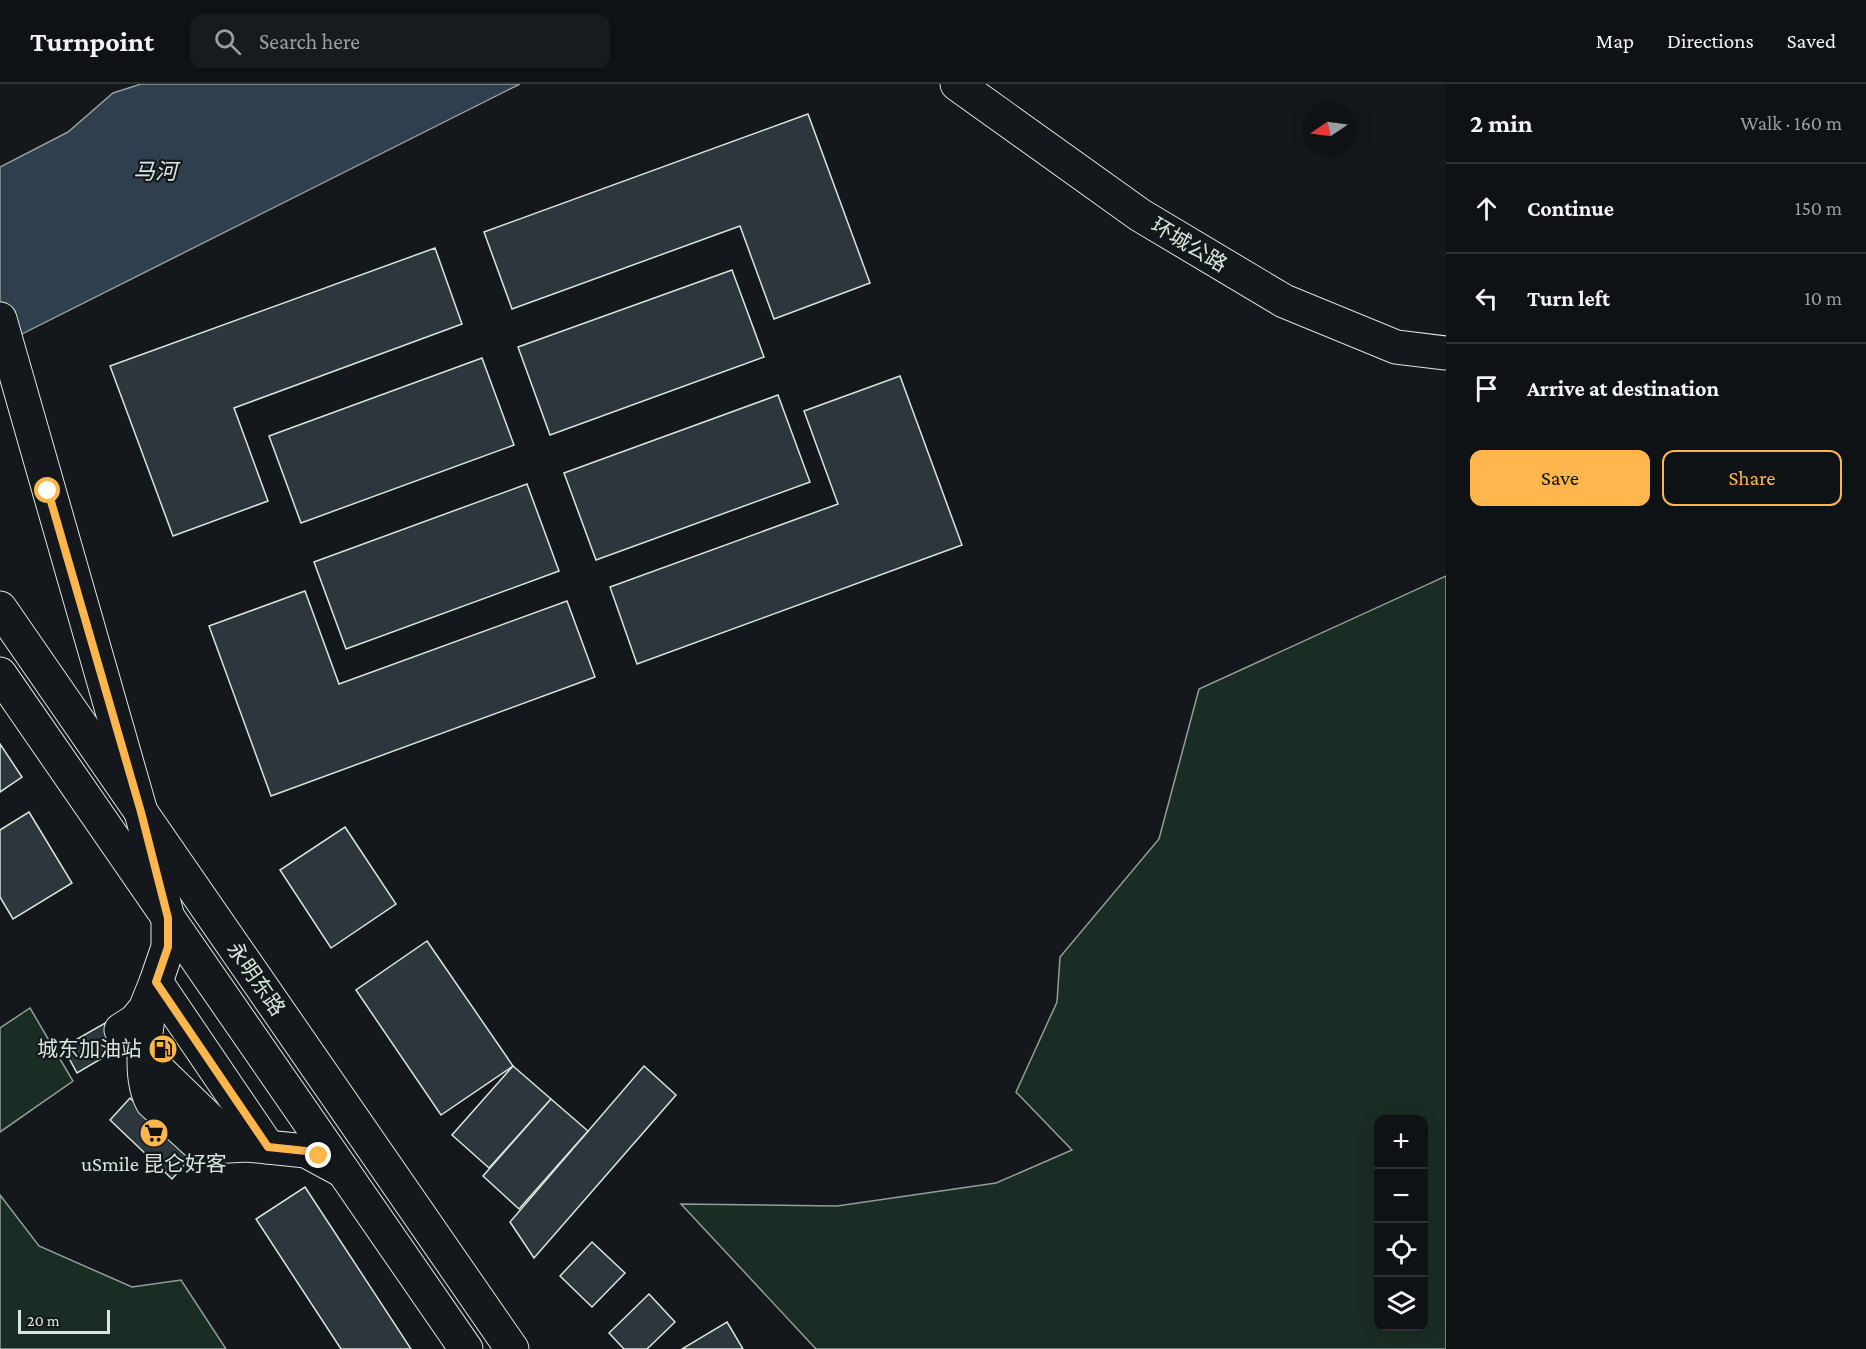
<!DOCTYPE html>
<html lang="en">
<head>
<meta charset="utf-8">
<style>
  body { margin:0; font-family:"Crimson Pro","Noto Sans SC",serif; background:#181b1e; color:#f1f3f6 }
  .controls { position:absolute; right:18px; bottom:18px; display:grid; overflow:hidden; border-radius:12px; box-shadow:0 3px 15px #0003 }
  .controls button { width:54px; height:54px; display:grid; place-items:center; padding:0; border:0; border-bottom:2px solid #2f3234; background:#0f1215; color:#f1f3f6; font:30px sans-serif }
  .compass { position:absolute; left:1302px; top:18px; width:54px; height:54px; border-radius:50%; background:#0f1215; box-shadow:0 3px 15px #0003; rotate:257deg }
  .scale { position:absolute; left:18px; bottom:15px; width:92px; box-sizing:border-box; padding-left:6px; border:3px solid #d8e6dc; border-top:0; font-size:16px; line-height:21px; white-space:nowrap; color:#d8e6dc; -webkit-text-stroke:4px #14181c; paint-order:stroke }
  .stop { position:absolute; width:18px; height:18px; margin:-14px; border:4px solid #ffb74d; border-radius:50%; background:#fff }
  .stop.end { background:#ffb74d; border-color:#fff; box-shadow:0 2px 6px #0008 }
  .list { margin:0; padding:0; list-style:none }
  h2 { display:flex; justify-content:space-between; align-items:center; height:78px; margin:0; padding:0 24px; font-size:26px }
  h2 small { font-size:20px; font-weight:400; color:#9b9ea0 }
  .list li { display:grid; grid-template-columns:39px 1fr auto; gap:18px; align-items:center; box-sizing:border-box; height:90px; padding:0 24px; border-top:2px solid #2f3234 }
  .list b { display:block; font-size:22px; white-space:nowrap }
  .list em { font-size:20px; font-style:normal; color:#9b9ea0 }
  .actions { display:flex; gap:12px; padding:18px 24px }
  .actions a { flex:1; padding:14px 0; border:2px solid #ffb74d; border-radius:12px; text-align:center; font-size:21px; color:#ffb74d }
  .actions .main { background:#ffb74d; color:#111 }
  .icon { flex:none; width:33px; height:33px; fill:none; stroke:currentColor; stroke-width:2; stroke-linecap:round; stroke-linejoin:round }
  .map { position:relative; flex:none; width:1446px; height:1265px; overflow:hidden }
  header { display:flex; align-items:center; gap:36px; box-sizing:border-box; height:84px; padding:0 30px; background:#0f1215; border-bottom:2px solid #2f3234 }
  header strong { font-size:28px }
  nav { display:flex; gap:33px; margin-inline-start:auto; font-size:21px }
  .search { width:420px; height:54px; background:#181b1e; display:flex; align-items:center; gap:15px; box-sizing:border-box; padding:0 21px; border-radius:12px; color:#9b9ea0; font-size:22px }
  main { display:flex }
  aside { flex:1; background:#0f1215 }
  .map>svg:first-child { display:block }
  .green { fill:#1a2d24; stroke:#939e99; stroke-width:1.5; fill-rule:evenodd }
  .water { fill:#2f3f4d; stroke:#939e99; stroke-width:1.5 }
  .building { fill:#2c363c; stroke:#d8e6dc; stroke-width:1.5 }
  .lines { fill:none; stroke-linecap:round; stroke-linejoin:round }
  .minor-casing { stroke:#d8e6dc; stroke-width:35 }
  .major-casing { stroke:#d8e6dc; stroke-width:35 }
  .highway-casing { stroke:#d8e6dc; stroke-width:35 }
  .minor { stroke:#14181c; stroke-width:33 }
  .major { stroke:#14181c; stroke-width:33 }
  .highway { stroke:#14181c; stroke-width:33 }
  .route { stroke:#ffb74d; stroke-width:8 }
  .labels { text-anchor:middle; stroke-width:4.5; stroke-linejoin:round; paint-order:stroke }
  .street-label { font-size:21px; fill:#d8e6dc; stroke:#14181c }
  .poi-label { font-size:21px; fill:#d8e6dc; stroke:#14181c; text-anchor:end }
  .water-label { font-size:22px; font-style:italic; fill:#d8e6dc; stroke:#14181c }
</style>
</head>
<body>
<header>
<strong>Turnpoint</strong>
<div class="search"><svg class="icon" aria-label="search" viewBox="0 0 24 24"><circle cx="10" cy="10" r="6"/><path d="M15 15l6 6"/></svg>Search here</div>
<nav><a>Map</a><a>Directions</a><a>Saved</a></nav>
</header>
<main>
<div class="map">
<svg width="1446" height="1265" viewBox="0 0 1446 1265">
  <rect width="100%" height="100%" fill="#14181c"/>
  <!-- green -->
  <g class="green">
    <path d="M1446,492V1265H816L681,1120L837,1122L996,1099L1072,1066L1016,1008L1057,918L1060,873L1159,755L1199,605ZM1378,1036H1424V1242H1378Z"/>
    <path d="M30,924L73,997L0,1048V944Z"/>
    <path d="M0,1111L39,1162L132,1203L181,1196L226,1265H0Z"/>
  </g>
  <!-- water -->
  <path class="water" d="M141,0H520L0,261V83L68,48L113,9Z"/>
  <!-- building -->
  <g class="building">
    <path d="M808,30L870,199L774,235L740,142L512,225L484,148Z"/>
    <path d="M435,164L462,240L234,324L268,417L173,452L110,282Z"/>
    <path d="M732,186L764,273L550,351L518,263Z"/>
    <path d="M482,274L514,361L301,439L269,352Z"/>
    <path d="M900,292L962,461L637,580L610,503L838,420L804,327Z"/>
    <path d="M778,311L810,398L596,476L564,389Z"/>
    <path d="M527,400L559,487L346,565L314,478Z"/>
    <path d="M305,507L339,600L567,517L595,593L271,712L209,542Z"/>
    <path d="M0,660L22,693L0,708Z"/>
    <path d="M29,728L72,799L13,835L0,813V746Z"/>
    <path d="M345,743L396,820L331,864L280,786Z"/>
    <path d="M427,857L513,982L441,1031L356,906Z"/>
    <path d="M114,934L128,959L77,989L63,963Z"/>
    <path d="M513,982L551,1015L489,1084L452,1051Z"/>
    <path d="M644,982L676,1011L534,1174L510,1138Z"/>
    <path d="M130,1014L191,1074L172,1095L110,1036Z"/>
    <path d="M551,1015L588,1047L519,1125L483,1092Z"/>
    <path d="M305,1103L411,1265H341L256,1135Z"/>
    <path d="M592,1158L625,1189L592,1223L560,1192Z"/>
    <path d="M649,1210L675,1238L647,1265H624L609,1249Z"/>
    <path d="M727,1238L743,1265H682Z"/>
  </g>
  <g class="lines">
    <!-- minor casing -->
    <g class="minor-casing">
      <g id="minor">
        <path d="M0,235L141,728L168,834V863L156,898L145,925L135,937L121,946"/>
        <path d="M156,898L268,1063"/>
        <path d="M151,913C147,943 137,990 152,1018L197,1059L210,1063L247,1061L306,1067L343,1087"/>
        <path d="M145,973L236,1061"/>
      </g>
    </g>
    <!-- major casing -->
    <g class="major-casing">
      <g id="major">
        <path d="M0,524L512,1265"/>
        <path d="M0,590L466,1265"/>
      </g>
    </g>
    <!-- highway casing -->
    <g class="highway-casing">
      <path id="highway" d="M957,0L1140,131L1284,217L1396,263L1446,269"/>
    </g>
    <!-- minor -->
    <use href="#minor" class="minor"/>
    <!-- major -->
    <use href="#major" class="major"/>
    <!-- highway -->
    <use href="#highway" class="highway"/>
  </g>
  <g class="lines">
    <!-- route -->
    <path class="route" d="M48,407L141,728L168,834V863L156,898L268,1063L306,1067L319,1072"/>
  </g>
  <!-- icons -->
  <defs>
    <g id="fuel-disc" transform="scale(1.5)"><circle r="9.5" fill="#ffb74d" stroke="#14181c"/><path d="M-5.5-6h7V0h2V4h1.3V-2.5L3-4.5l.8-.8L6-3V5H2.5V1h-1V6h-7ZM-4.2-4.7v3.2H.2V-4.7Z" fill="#111"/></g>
    <g id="supermarket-disc" transform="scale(1.5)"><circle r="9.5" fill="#ffb74d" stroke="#14181c"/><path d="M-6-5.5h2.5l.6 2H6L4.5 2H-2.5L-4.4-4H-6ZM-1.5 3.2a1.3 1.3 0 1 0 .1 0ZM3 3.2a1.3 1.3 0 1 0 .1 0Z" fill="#111"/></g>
  </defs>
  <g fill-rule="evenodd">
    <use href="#fuel-disc" x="163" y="965"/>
    <use href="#supermarket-disc" x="154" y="1049"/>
  </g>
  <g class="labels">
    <!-- street labels -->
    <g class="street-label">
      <text transform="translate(1189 161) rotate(31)" y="7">环城公路</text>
      <text transform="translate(256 895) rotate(55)" y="7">永明东路</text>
    </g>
    <!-- poi labels -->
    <g class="poi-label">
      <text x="142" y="972">城东加油站</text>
      <text x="154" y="1087" text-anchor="middle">uSmile 昆仑好客</text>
    </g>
    <!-- water labels -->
    <g class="water-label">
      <text x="155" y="95">马河</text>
    </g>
  </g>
</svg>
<div class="controls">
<button>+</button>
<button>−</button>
<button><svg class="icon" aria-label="locate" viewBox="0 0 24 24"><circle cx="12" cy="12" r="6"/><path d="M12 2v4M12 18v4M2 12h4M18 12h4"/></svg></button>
<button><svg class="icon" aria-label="layers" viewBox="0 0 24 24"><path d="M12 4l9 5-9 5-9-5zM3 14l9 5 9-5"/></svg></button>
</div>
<svg class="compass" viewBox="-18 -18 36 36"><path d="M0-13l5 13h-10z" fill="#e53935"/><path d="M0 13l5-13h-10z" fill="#9b9ea0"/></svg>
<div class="scale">20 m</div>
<div class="stop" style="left:48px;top:407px"></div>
<div class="stop end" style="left:319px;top:1072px"></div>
</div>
<aside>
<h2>2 min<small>Walk · 160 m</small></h2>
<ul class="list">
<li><svg class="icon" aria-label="ahead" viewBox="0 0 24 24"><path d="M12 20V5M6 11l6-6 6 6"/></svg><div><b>Continue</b></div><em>150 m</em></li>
<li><svg class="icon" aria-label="left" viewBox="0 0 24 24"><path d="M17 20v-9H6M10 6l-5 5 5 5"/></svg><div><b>Turn left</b></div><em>10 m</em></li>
<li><svg class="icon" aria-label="arrive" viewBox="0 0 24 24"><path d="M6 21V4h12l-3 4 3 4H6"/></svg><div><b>Arrive at destination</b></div></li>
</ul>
<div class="actions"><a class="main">Save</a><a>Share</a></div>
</aside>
</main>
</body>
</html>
